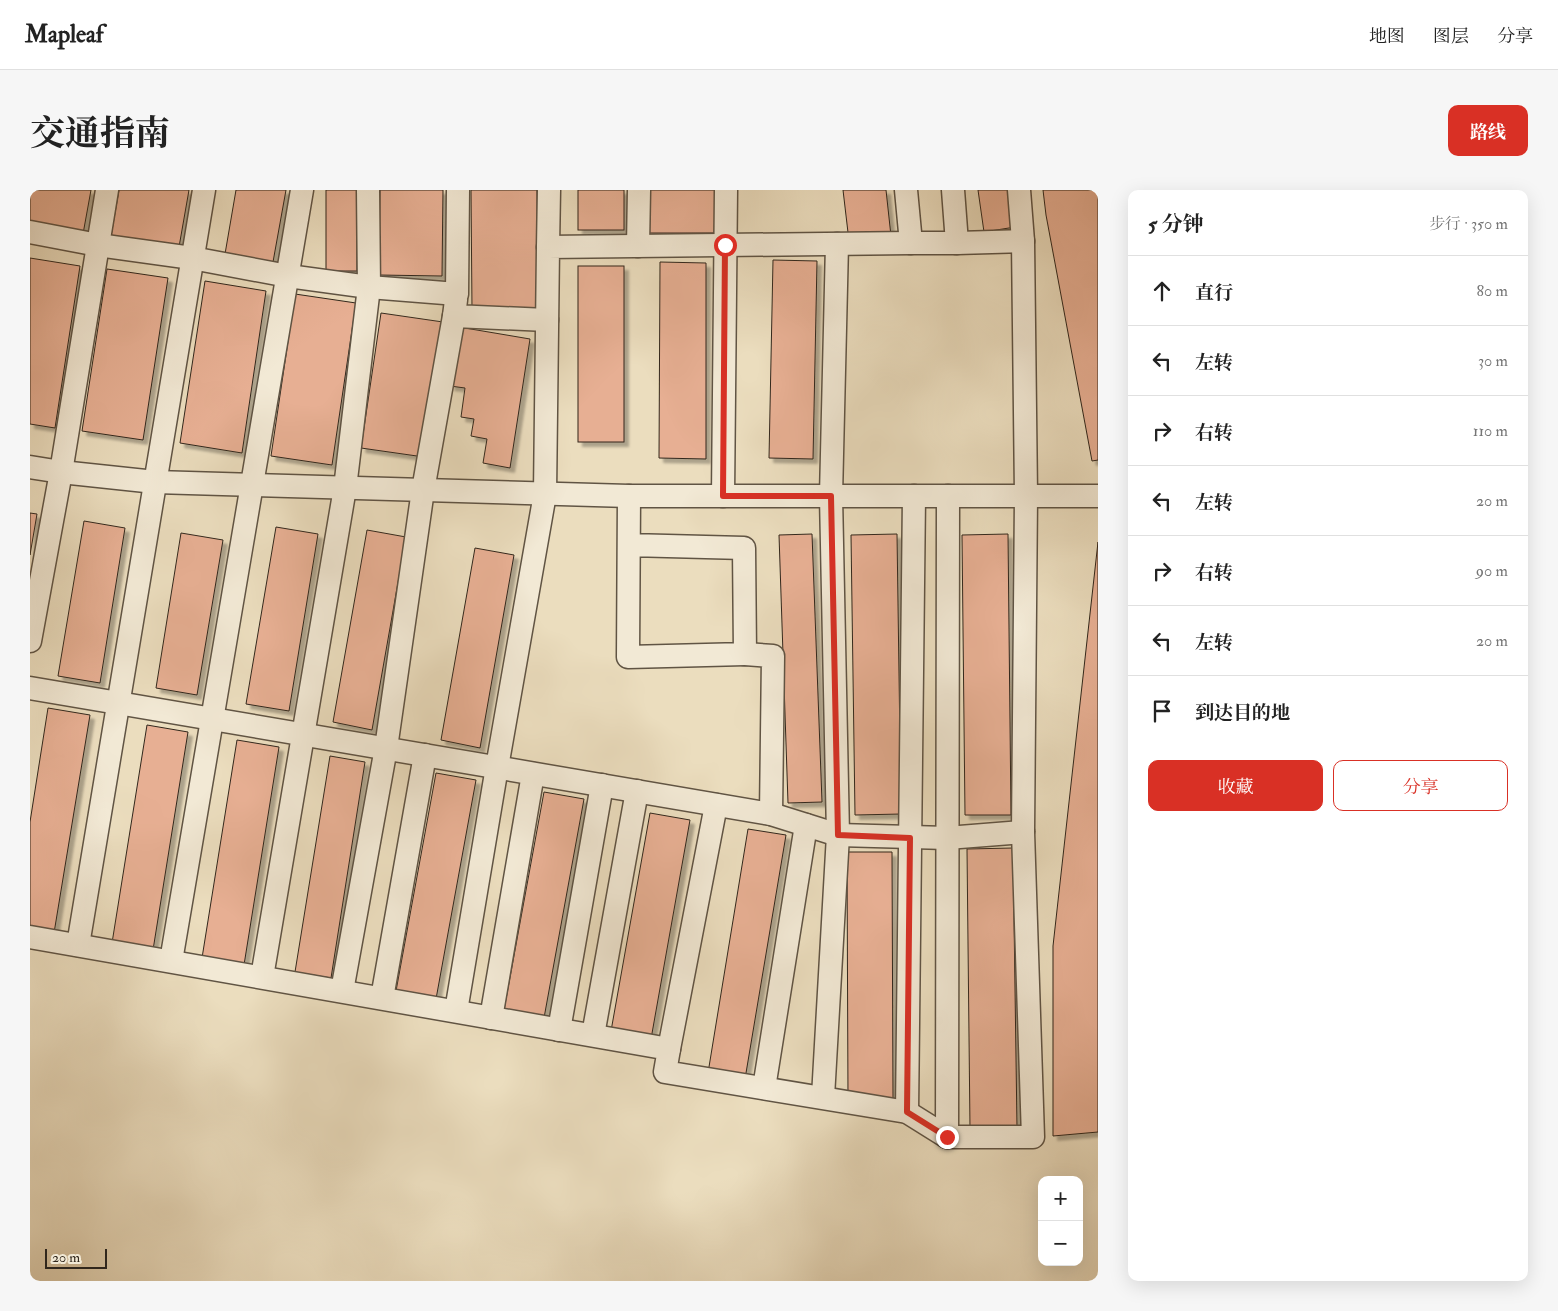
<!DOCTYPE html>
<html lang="zh">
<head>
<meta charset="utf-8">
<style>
  body { margin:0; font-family:"IM FELL Double Pica","Noto Serif SC",serif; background:#f6f6f6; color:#222 }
  .controls { position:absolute; right:15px; bottom:15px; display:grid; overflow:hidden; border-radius:10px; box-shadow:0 5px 20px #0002 }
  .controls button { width:45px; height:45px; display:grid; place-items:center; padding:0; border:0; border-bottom:1px solid #e0e0e0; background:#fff; color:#222; font:25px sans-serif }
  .scale { position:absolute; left:15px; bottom:12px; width:62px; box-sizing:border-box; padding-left:5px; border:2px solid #31271c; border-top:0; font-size:14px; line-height:18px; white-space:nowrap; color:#31271c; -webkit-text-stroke:4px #f2e9d5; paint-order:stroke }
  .stop { position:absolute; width:15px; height:15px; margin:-11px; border:4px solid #d93025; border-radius:50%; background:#fff }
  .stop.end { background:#d93025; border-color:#fff; box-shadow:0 1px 5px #0008 }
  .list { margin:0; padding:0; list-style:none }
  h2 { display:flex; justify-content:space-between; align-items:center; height:65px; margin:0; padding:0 20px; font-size:21px }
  h2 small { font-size:16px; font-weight:400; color:#767676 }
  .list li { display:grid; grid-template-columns:32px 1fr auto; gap:15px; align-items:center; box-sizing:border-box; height:70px; padding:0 20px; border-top:1px solid #e0e0e0 }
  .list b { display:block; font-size:19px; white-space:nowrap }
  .list em { font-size:16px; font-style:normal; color:#767676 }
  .actions { display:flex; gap:10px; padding:15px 20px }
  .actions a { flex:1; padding:11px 0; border:1px solid #d93025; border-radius:10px; text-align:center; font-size:18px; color:#d93025 }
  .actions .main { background:#d93025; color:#fff }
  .icon { flex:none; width:28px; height:28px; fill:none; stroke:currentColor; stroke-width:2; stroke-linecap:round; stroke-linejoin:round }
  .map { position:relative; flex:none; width:1068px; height:1091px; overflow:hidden; border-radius:10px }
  header { display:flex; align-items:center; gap:30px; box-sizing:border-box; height:70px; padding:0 25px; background:#fff; border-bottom:1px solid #e0e0e0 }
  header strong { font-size:24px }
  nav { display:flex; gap:28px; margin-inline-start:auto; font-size:18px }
  .intro { display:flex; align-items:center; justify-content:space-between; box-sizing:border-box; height:120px; padding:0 30px }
  h1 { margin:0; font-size:35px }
  .button { padding:12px 22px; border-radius:10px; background:#d93025; color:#fff; font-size:18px; font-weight:700 }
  main { display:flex; gap:30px; padding:0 30px }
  aside { flex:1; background:#fff; border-radius:10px; box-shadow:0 5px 20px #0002 }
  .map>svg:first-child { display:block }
  .building { fill:#e7af93; stroke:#31271c; filter:url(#shadow) }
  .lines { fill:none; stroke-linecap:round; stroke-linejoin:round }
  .minor-casing { stroke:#605444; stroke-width:25 }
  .minor { stroke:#f2e9d5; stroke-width:22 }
  .route { stroke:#d93025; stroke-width:6 }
</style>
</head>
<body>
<header>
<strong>Mapleaf</strong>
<nav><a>地图</a><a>图层</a><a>分享</a></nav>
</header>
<div class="intro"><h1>交通指南</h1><a class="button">路线</a></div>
<main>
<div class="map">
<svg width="1068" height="1091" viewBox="0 0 1068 1091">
  <defs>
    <filter id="shadow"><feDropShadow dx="4.5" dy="4.5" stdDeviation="1" flood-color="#0004"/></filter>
  </defs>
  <rect width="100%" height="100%" fill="#ebddbe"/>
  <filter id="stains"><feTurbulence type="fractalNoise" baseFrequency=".004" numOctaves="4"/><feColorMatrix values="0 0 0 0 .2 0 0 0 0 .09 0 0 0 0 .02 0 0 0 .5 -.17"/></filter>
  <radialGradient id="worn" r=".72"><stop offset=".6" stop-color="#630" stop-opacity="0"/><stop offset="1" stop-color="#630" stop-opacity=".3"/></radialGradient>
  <!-- building -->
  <g class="building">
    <path d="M0,0H61L53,44L0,35Z"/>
    <path d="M89,0H159L149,57L81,46Z"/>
    <path d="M206,0H256L243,72L195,64Z"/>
    <rect x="296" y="0" width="31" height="81"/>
    <path d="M350,0H413L412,86L349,85Z"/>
    <path d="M441,0H507L508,120H442Z"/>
    <rect x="548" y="0" width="46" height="40"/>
    <rect x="618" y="0" width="68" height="43"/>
    <path d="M813,0H856L861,46L819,51Z"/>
    <path d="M948,0H979L985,37L954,42Z"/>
    <path d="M1013,0H1068V270L1062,271L1016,25Z"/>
    <path d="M0,68L50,76L25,238L0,234Z"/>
    <path d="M743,70L787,71L783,269L739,268Z"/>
    <path d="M630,72L676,73V269L629,268Z"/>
    <rect x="548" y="76" width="46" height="176"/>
    <path d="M77,79L138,88L113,250L52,241Z"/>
    <path d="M175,91L236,101L212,263L150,253Z"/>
    <path d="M265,104L326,113L302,275L241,266Z"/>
    <path d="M351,123L413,132L394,267L331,258Z"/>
    <path d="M429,137L500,149L480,278L453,273L457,249L441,246L444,229L431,227L435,198L420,196Z"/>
    <path d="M0,323L7,324L0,365Z"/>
    <path d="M54,331L95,338L70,493L28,486Z"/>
    <path d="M246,337L288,344L259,521L216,514Z"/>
    <path d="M337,340L376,347L342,540L303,532Z"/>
    <path d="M151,343L193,350L167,505L126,498Z"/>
    <path d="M782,344L792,612L758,613L749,345Z"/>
    <path d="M867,344L871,624L825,625L821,345Z"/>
    <path d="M978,344L981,625H935L932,345Z"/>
    <path d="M1068,352V942L1023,946V756Z"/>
    <path d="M445,358L484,365L450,558L411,550Z"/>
    <path d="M18,518L60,525L24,743L0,739V632Z"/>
    <path d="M117,535L158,542L123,760L82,753Z"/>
    <path d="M207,550L249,557L214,775L172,768Z"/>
    <path d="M300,566L335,572L301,788L265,782Z"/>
    <path d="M406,583L446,590L406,809L366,801Z"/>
    <path d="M514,602L554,609L514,828L474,820Z"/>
    <path d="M620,623L660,630L621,849L581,841Z"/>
    <path d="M718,639L756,645L715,889L678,883Z"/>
    <path d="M983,658L987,938L940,939L937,659Z"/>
    <path d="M817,662H862L863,910L818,911Z"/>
  </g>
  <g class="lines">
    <!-- minor casing -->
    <g class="minor-casing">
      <g id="minor">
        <path d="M876,0L881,53H927L923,0"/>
        <path d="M0,42L68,55L162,68L258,86L339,97L427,104L428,0"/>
        <path d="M927,53L993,51"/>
        <path d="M608,56L609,0"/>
        <path d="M518,57L519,0"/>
        <path d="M426,110L424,126L517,130"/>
        <path d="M0,277L31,282L125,292L599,306H1068"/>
        <path d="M693,306L696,0"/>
        <path d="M599,355L714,358L715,464L598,467L599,306"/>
        <path d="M0,451L31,282L77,0"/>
        <path d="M715,464L743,466L741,624"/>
        <path d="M0,498L741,624L808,645L917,648L993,642"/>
        <path d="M0,747L639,859L635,882L877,922L917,947H1003L993,642L996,306L993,51L989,0"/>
        <path d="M48,755L174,0"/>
        <path d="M141,771L272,0"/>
        <path d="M232,787L315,298L339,97L338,0"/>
        <path d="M312,801L356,558L393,300L424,126"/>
        <path d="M352,808L395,565"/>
        <path d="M426,821L467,577L515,304L518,57L881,53"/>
        <path d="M461,828L503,584"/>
        <path d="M529,840L572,595"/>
        <path d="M563,845L607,601"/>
        <path d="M639,859L686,615"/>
        <path d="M734,898L776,635"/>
        <path d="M793,907L808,645L801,306L807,54"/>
        <path d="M877,922L884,306"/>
        <path d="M917,947L918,306"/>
      </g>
    </g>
    <!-- minor -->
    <use href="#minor" class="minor"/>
  </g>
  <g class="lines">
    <!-- route -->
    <path class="route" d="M695,55L693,306H801L808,645L880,648L877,922L917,947"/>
  </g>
  <rect width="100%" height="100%" filter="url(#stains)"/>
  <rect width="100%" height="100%" fill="url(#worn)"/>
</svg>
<div class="controls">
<button>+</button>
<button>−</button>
</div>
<div class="scale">20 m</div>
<div class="stop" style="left:695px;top:55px"></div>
<div class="stop end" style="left:917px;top:947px"></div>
</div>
<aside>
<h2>5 分钟<small>步行 · 350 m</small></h2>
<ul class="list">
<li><svg class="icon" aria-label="ahead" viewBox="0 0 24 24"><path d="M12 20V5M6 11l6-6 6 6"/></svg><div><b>直行</b></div><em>80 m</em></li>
<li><svg class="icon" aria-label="left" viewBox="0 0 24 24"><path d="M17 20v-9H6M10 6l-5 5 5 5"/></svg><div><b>左转</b></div><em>30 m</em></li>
<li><svg class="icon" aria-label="right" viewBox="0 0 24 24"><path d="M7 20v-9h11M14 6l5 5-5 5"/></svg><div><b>右转</b></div><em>110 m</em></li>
<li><svg class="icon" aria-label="left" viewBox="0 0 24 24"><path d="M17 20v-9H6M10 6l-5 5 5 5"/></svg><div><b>左转</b></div><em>20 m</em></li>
<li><svg class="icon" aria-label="right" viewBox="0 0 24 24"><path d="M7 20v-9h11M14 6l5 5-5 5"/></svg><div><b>右转</b></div><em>90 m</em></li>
<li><svg class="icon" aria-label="left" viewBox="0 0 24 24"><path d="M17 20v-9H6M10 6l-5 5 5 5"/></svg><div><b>左转</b></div><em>20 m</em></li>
<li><svg class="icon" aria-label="arrive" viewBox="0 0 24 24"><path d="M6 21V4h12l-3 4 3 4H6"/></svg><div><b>到达目的地</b></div></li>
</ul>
<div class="actions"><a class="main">收藏</a><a>分享</a></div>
</aside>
</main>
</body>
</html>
